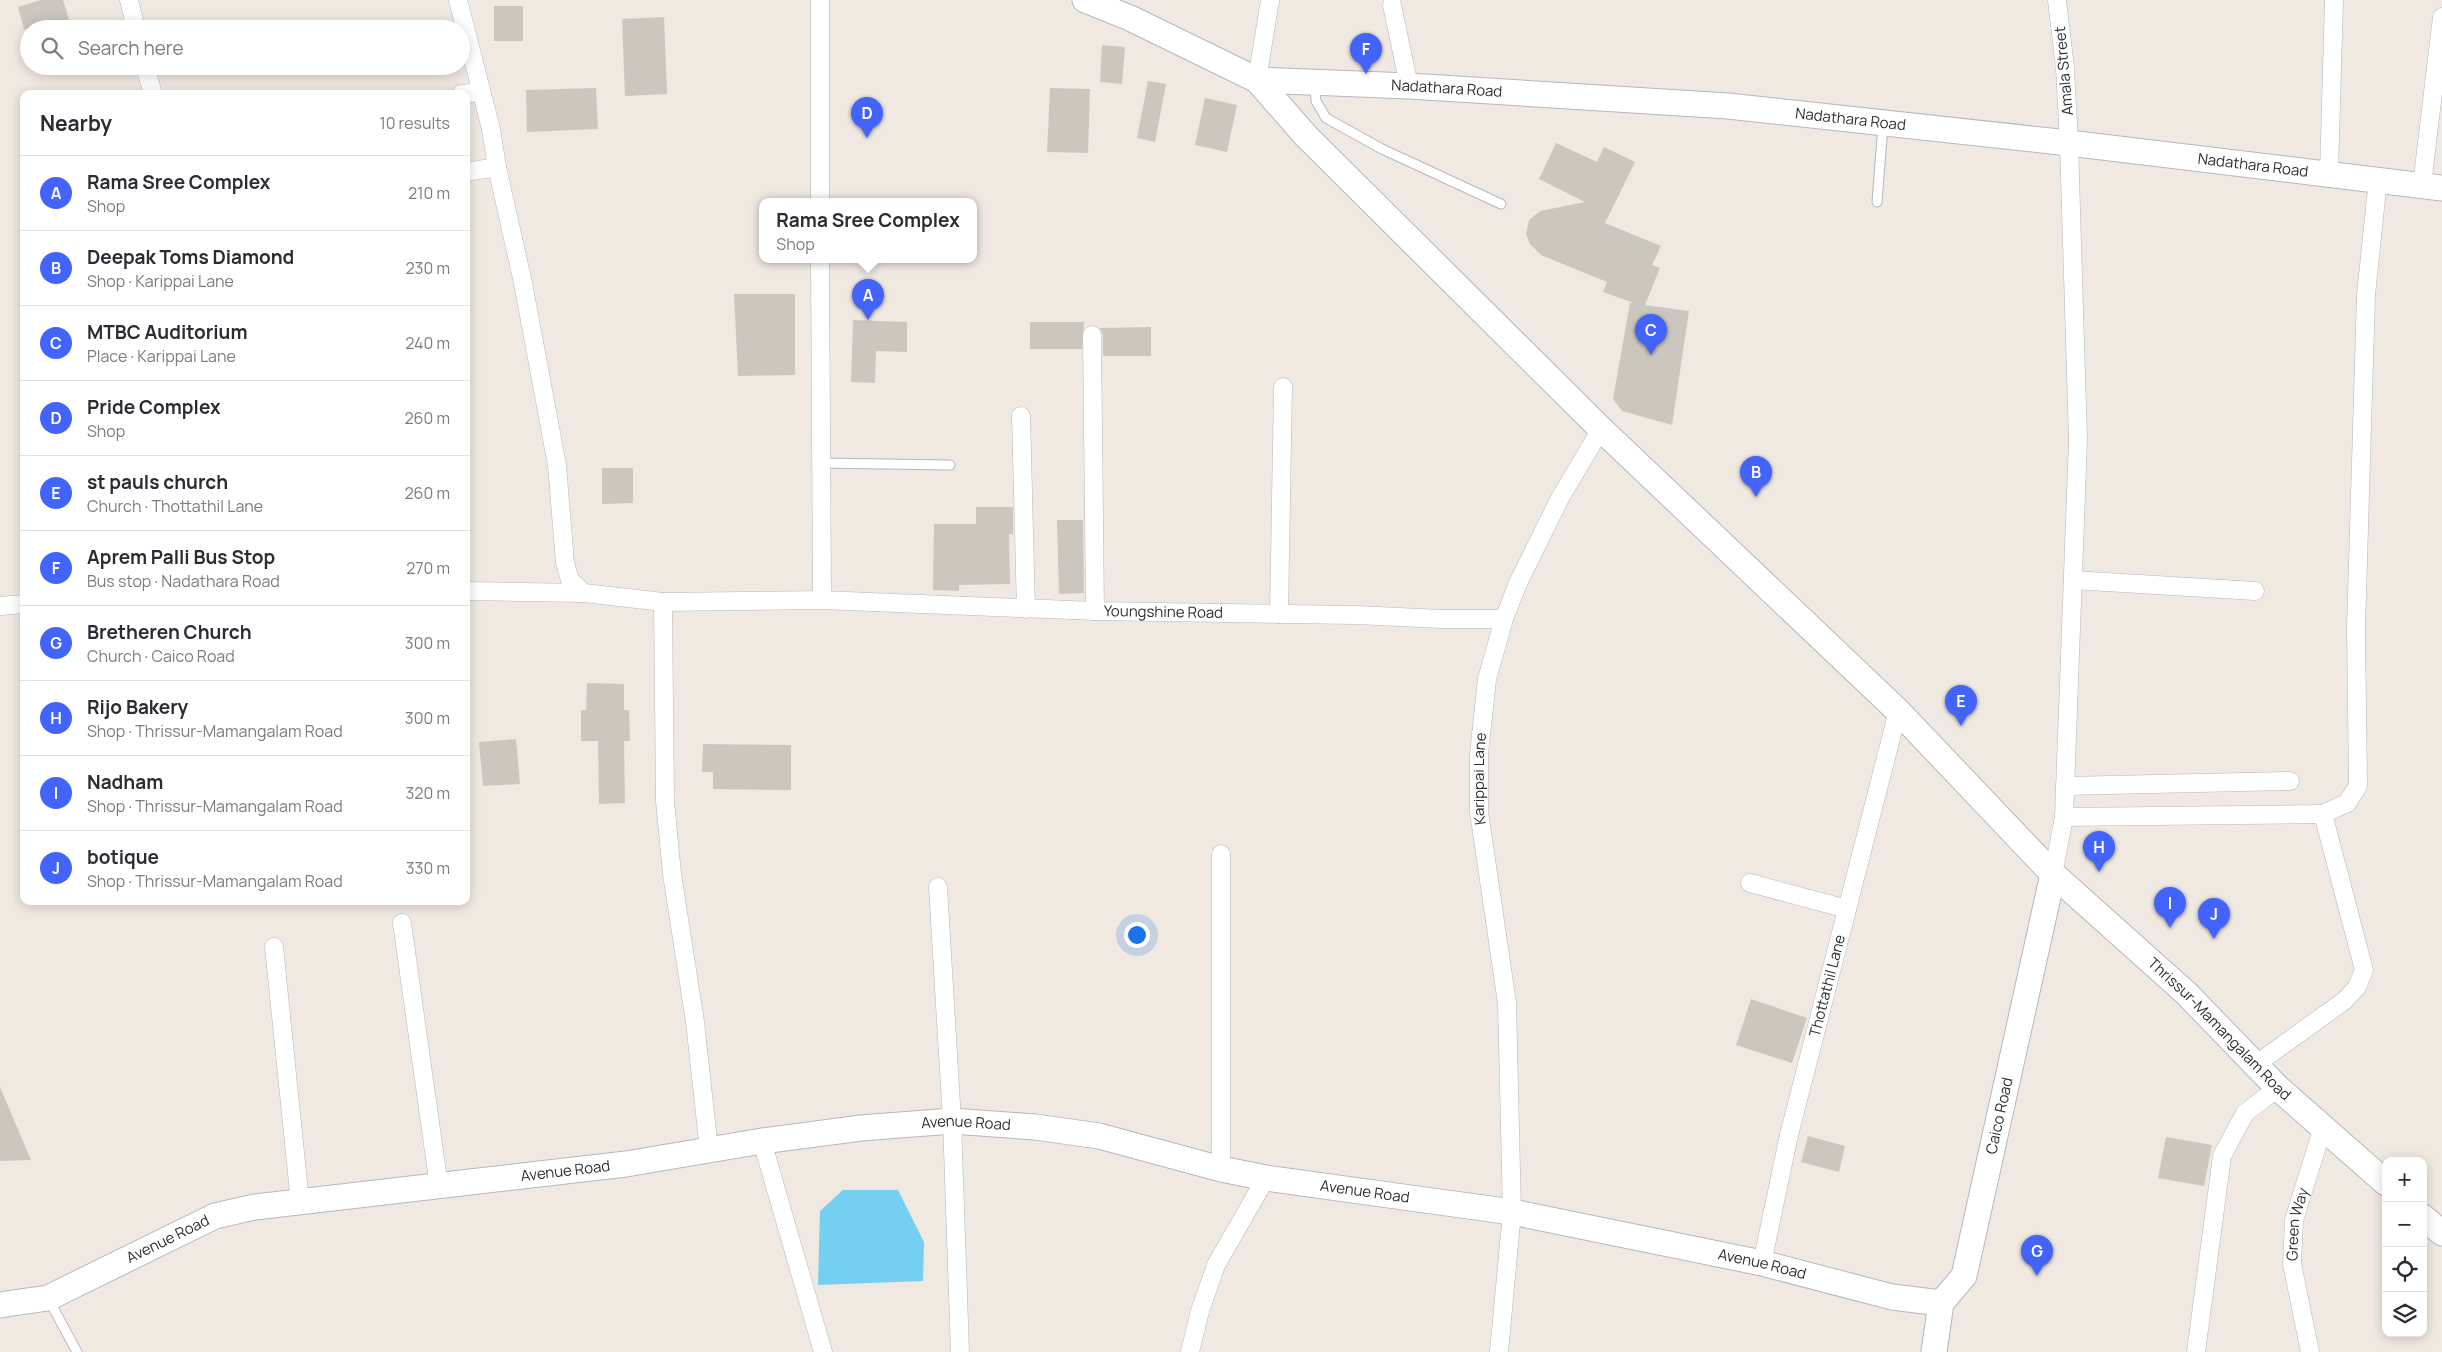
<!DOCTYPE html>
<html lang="en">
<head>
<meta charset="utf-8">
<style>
  body { margin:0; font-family:Manrope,sans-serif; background:#f7f7f7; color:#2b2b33 }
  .controls { position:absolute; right:15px; bottom:15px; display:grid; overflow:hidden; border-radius:10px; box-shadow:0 2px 12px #0003 }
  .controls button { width:45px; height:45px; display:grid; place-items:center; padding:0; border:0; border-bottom:1px solid #e1e1e2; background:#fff; color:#2b2b33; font:25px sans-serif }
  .you { position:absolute; left:1136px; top:934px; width:18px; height:18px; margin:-12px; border:4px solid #fff; border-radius:50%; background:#1a73e8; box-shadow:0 0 0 8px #1a73e833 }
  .badge { display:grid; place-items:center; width:32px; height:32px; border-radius:50%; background:#4264fb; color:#fff; font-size:16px; font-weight:700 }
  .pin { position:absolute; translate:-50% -41px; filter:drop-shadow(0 1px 2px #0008) }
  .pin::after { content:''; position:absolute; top:26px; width:18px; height:15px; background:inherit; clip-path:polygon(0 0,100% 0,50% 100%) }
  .popup { position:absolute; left:759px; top:198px; width:218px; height:65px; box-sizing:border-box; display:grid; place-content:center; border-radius:10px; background:#fff; filter:drop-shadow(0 1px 4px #0005); font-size:16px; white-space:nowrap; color:#7c7c81 }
  .popup b { font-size:19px; color:#2b2b33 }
  .popup::after { content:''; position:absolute; left:50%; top:100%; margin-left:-10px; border:10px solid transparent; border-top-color:#fff }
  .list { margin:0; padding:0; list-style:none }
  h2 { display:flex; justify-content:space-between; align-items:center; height:65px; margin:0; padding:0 20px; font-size:21px }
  h2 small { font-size:16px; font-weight:400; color:#7c7c81 }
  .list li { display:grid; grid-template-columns:32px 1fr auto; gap:15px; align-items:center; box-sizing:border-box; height:75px; padding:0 20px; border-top:1px solid #e1e1e2 }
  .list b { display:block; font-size:19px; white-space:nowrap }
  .list p { margin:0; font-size:16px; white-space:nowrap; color:#7c7c81 }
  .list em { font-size:16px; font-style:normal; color:#7c7c81 }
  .icon { flex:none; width:28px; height:28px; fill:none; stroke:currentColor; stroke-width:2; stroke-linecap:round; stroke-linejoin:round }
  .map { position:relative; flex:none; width:2442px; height:1352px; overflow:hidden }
  .search { position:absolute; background:#fff; box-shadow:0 2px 12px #0003; left:20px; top:20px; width:450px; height:55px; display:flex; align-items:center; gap:12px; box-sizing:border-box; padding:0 18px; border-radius:28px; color:#7c7c81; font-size:19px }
  .panel { position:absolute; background:#fff; box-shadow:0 2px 12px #0003; left:20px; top:90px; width:450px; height:815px; border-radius:10px }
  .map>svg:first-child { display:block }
  .water { fill:#75cff0 }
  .building { fill:#cbc7bf }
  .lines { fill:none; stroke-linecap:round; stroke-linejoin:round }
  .lane-casing { stroke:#b4b7c1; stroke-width:11 }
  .street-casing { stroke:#b4b7c1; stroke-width:19 }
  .secondary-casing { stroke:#b4b7c1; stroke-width:27 }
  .lane { stroke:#fff; stroke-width:9 }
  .street { stroke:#fff; stroke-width:18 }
  .secondary { stroke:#fff; stroke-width:25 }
  .labels { text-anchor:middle; stroke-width:4; stroke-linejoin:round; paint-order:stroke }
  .street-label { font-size:15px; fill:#2e2e2e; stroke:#fff }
</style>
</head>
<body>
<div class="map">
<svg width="2442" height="1352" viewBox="0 0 2442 1352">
  <rect width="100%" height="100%" fill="#efe9e1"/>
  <!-- water -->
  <path class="water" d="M843,1190H898L924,1242L923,1281L818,1285L820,1211Z"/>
  <!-- building -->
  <g class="building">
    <path d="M41,0H63L72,29H24L18,7Z"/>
    <rect x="494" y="6" width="29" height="35"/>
    <path d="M664,17L667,94L625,96L622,19Z"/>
    <path d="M1102,45L1125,47L1122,84L1100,82Z"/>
    <path d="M1148,81L1166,84L1155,142L1137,138Z"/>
    <path d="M596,88L598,129L527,132L526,90Z"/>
    <path d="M1050,88L1090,89L1088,153L1047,152Z"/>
    <path d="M1205,98L1237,105L1227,152L1195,145Z"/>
    <path d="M1556,143L1597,162L1604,147L1635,162L1605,223L1661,246L1652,265L1660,268L1645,305L1689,311L1672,425L1622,411L1613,399L1630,303H1634L1603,292L1607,282L1541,255L1530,244L1526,234L1529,220L1540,211L1585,202L1539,179Z"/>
    <path d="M734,294H795V375L738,376Z"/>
    <path d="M853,320L907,322V352L876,351L875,383L851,382Z"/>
    <path d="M1030,322H1084L1082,349H1030Z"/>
    <path d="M1151,327V356H1103V335L1100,328Z"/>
    <path d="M602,468H633V503L602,504Z"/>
    <path d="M976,507H1013V534H1009L1010,584L959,585V591L933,590L934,524H976Z"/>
    <path d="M1057,520H1083L1084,593L1059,594Z"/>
    <path d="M587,683L624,684V710H629L630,741H624L625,803L599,804L598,741H581V710H586Z"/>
    <path d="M516,739L520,784L483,786L479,742Z"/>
    <path d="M703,744L791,745V790L713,789V772H702Z"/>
    <path d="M1751,999L1807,1018L1792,1063L1736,1045Z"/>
    <path d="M0,1087L31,1160L0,1161Z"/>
    <path d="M1808,1136L1845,1146L1839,1172L1801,1162Z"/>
    <path d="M2166,1137L2212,1145L2204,1186L2158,1178Z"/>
  </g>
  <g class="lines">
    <!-- lane casing -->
    <g class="lane-casing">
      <g id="lane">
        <path d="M1315,85L1316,101L1326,118L1382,149L1501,204"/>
        <path d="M1877,202L1883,125"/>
        <path d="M820,463L950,465"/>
        <path d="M49,1300L77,1352"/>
      </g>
    </g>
    <!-- street casing -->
    <g class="street-casing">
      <g id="street">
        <path d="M129,0L136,29"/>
        <path id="s1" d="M458,0L491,129L497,167L523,283L557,465L565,563L570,580L584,593L663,602L822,600L1095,611L1356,615L1442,619H1504"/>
        <path d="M820,0V201"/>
        <path d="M1392,5L1409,86"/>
        <path d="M145,66L153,94"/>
        <path d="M1257,80L1270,0"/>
        <path d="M461,94L481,92"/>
        <path d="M466,172L497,167"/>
        <path d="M2329,173L2334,0"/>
        <path d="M2422,185L2442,17"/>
        <path d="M820,259L822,600"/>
        <path d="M1092,335L1095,611"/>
        <path d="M1021,416L1026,609"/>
        <path d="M2073,580L2255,591"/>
        <path d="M466,591L584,593"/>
        <path d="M663,602L665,801L672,874L695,1022L709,1150"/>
        <path d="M0,606L24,604"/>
        <path d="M1279,614L1283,387"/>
        <path d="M2065,786L2290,781"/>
        <path d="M2064,817L2323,814"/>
        <path d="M1221,854V1169"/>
        <path d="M2053,874L2064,817L2078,440L2069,143L2065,68L2057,0"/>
        <path d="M1750,883L1847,909"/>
        <path d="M938,887L952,1121L960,1352"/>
        <path d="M402,923L439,1187"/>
        <path d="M274,947L300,1202"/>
        <path d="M2255,1065L2344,1001L2357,987L2364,970L2323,814L2347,803L2358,786L2356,629L2366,295L2378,179"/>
        <path d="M762,1141L823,1352"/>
        <path id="s2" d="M1762,1263L1789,1135L1898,711"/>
        <path d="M1190,1352L1200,1311L1216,1265L1266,1178"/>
        <path id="s3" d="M1499,1352L1512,1212L1507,1003L1479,812V754L1487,679L1504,619L1518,583L1560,498L1601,429"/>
        <path d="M2196,1352L2222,1156L2245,1113L2278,1088"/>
        <path id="s4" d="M2310,1352L2292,1264L2294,1220L2323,1127"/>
      </g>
    </g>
    <!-- secondary casing -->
    <g class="secondary-casing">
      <g id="secondary">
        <path id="s5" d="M1085,0L1130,18L1257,80L1306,136L1601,429L1898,711L2053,874L2186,993L2278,1088L2386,1183"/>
        <path id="s6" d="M1257,80L1409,86L1728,106L2069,143L2442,188"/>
        <path d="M2423,1217L2442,1233"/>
        <path id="s7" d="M0,1305L48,1298L215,1216L255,1207L626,1164L762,1141L861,1128L952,1121L1035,1127L1099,1136L1221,1169L1266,1178L1512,1212L1762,1263L1892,1297L1941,1303"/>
        <path id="s8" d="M1934,1352L1941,1303L1964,1276L2053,874"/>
      </g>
    </g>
    <!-- lane -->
    <use href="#lane" class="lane"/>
    <!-- street -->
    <use href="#street" class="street"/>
    <!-- secondary -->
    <use href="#secondary" class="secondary"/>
  </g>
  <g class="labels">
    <!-- street labels -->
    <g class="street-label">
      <text transform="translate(2064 71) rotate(-95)" y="5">Amala Street</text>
      <text dy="5" stroke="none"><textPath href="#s6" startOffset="190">Nadathara Road</textPath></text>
      <text dy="5" stroke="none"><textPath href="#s6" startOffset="595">Nadathara Road</textPath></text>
      <text dy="5" stroke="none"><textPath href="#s6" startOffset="1000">Nadathara Road</textPath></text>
      <text dy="5" stroke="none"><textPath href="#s1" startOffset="1191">Youngshine Road</textPath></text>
      <text dy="5" stroke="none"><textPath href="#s3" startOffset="576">Karippai Lane</textPath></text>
      <text dy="5" stroke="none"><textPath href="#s2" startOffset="285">Thottathil Lane</textPath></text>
      <text dy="5" stroke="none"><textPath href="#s5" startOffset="1542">Thrissur-Mamangalam Road</textPath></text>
      <text dy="5" stroke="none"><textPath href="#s8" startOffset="249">Caico Road</textPath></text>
      <text dy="5" stroke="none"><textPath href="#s7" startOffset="992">Avenue Road</textPath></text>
      <text dy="5" stroke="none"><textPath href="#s7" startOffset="588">Avenue Road</textPath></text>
      <text dy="5" stroke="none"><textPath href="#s7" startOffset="1398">Avenue Road</textPath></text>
      <text dy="5" stroke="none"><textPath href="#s4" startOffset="130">Green Way</textPath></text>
      <text dy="5" stroke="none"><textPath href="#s7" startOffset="182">Avenue Road</textPath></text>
      <text dy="5" stroke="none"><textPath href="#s7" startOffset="1802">Avenue Road</textPath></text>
    </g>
  </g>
</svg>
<div class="controls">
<button>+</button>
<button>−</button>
<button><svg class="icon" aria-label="locate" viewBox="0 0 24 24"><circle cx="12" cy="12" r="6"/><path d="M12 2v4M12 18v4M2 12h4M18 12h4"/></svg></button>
<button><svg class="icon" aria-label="layers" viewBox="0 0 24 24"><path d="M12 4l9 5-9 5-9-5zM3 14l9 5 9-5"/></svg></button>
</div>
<div class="you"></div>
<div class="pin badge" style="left:868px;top:320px">A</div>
<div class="popup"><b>Rama Sree Complex</b>Shop</div>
<div class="pin badge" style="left:1756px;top:497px">B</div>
<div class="pin badge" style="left:1651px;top:355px">C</div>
<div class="pin badge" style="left:867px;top:138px">D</div>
<div class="pin badge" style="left:1961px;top:726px">E</div>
<div class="pin badge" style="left:1366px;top:74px">F</div>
<div class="pin badge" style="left:2037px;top:1276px">G</div>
<div class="pin badge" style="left:2099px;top:872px">H</div>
<div class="pin badge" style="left:2170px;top:928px">I</div>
<div class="pin badge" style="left:2214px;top:939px">J</div>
<div class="search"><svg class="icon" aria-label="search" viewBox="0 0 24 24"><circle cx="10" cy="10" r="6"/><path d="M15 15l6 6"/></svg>Search here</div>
<section class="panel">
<h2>Nearby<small>10 results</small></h2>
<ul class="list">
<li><span class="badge">A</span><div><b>Rama Sree Complex</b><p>Shop</p></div><em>210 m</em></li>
<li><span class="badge">B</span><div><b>Deepak Toms Diamond</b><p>Shop · Karippai Lane</p></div><em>230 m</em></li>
<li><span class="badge">C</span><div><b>MTBC Auditorium</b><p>Place · Karippai Lane</p></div><em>240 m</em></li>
<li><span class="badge">D</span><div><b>Pride Complex</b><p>Shop</p></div><em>260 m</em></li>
<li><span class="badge">E</span><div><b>st pauls church</b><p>Church · Thottathil Lane</p></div><em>260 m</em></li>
<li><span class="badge">F</span><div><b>Aprem Palli Bus Stop</b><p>Bus stop · Nadathara Road</p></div><em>270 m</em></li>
<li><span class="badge">G</span><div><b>Bretheren Church</b><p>Church · Caico Road</p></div><em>300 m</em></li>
<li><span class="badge">H</span><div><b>Rijo Bakery</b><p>Shop · Thrissur-Mamangalam Road</p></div><em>300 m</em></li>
<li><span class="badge">I</span><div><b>Nadham</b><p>Shop · Thrissur-Mamangalam Road</p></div><em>320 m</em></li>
<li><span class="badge">J</span><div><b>botique</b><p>Shop · Thrissur-Mamangalam Road</p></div><em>330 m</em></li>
</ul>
</section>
</div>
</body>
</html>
